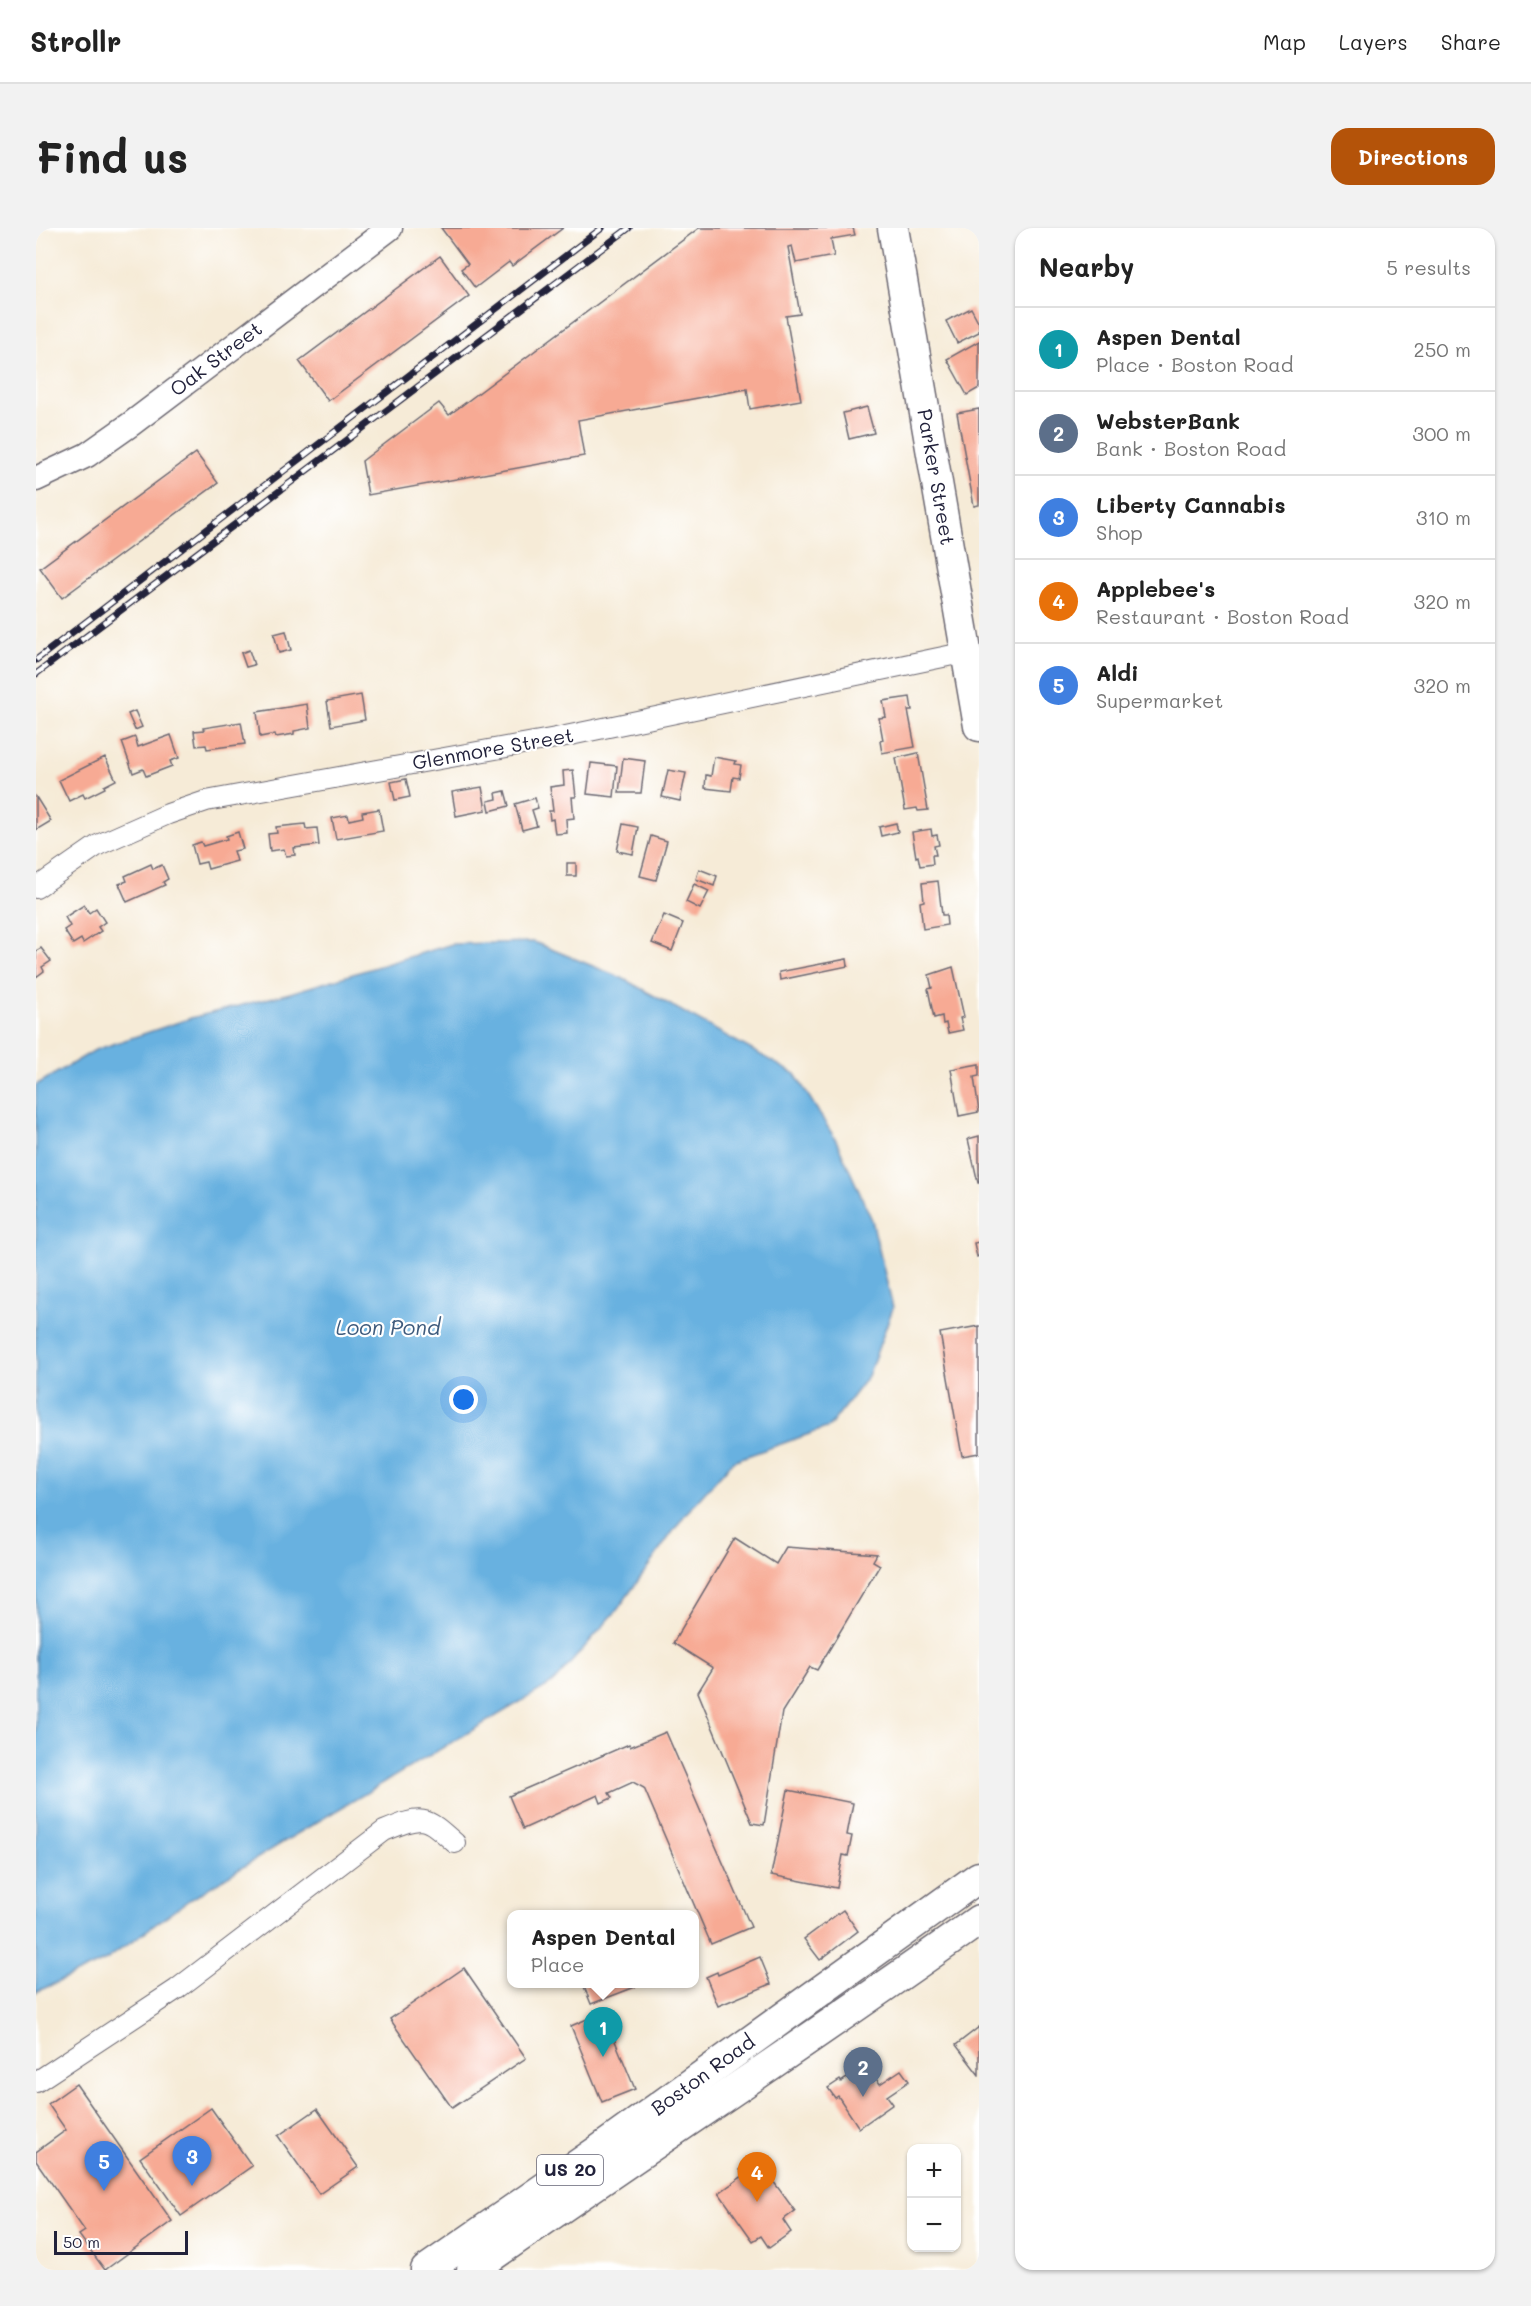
<!DOCTYPE html>
<html lang="en">
<head>
<meta charset="utf-8">
<style>
  body { margin:0; font-family:Mali,sans-serif; background:#f2f2f2; color:#222 }
  .controls { position:absolute; right:18px; bottom:18px; display:grid; overflow:hidden; border-radius:12px; box-shadow:0 2px 4px #0004 }
  .controls button { width:54px; height:54px; display:grid; place-items:center; padding:0; border:0; border-bottom:2px solid #e0e0e0; background:#fff; color:#222; font:30px sans-serif }
  .scale { position:absolute; left:18px; bottom:15px; width:134px; box-sizing:border-box; padding-left:6px; border:3px solid #22223b; border-top:0; font-size:16px; line-height:21px; white-space:nowrap; color:#22223b; -webkit-text-stroke:4px #fff; paint-order:stroke }
  .you { position:absolute; left:428px; top:1172px; width:21px; height:21px; margin:-15px; border:4px solid #fff; border-radius:50%; background:#1a73e8; box-shadow:0 0 0 9px #1a73e833 }
  .badge { display:grid; place-items:center; width:39px; height:39px; border-radius:50%; background:#b45309; color:#fff; font-size:20px; font-weight:700 }
  .pin { position:absolute; translate:-50% -50px; filter:drop-shadow(0 2px 3px #0008) }
  .pin::after { content:''; position:absolute; top:32px; width:21px; height:18px; background:inherit; clip-path:polygon(0 0,100% 0,50% 100%) }
  .popup { position:absolute; left:471px; top:1682px; width:192px; height:78px; box-sizing:border-box; display:grid; place-content:center; border-radius:12px; background:#fff; filter:drop-shadow(0 2px 4px #0005); font-size:20px; white-space:nowrap; color:#767676 }
  .popup b { font-size:22px; color:#222 }
  .popup::after { content:''; position:absolute; left:50%; top:100%; margin-left:-12px; border:12px solid transparent; border-top-color:#fff }
  .list { margin:0; padding:0; list-style:none }
  h2 { display:flex; justify-content:space-between; align-items:center; height:78px; margin:0; padding:0 24px; font-size:26px }
  h2 small { font-size:20px; font-weight:400; color:#767676 }
  .list li { display:grid; grid-template-columns:39px 1fr auto; gap:18px; align-items:center; box-sizing:border-box; height:84px; padding:0 24px; border-top:2px solid #e0e0e0 }
  .list b { display:block; font-size:22px; white-space:nowrap }
  .list p { margin:0; font-size:20px; white-space:nowrap; color:#767676 }
  .list em { font-size:20px; font-style:normal; color:#767676 }
  .map { position:relative; flex:none; width:943px; height:2042px; overflow:hidden; border-radius:18px }
  header { display:flex; align-items:center; gap:36px; box-sizing:border-box; height:84px; padding:0 30px; background:#fff; border-bottom:2px solid #e0e0e0 }
  header strong { font-size:28px }
  nav { display:flex; gap:33px; margin-inline-start:auto; font-size:21px }
  .intro { display:flex; align-items:center; justify-content:space-between; box-sizing:border-box; height:144px; padding:0 36px }
  h1 { margin:0; font-size:42px }
  .button { padding:15px 27px; border-radius:18px; background:#b45309; color:#fff; font-size:21px; font-weight:700 }
  main { display:flex; gap:36px; padding:0 36px }
  aside { flex:1; background:#fff; border-radius:18px; box-shadow:0 2px 4px #0004 }
  .map>svg:first-child { display:block }
  .water { fill:#67b1e0; stroke:#446a8e; stroke-width:1.5 }
  .building { fill:#f7aa94 }
  .lines { fill:none; stroke-linecap:round; stroke-linejoin:round }
  .minor-casing { stroke:#6c6872; stroke-width:22 }
  .tertiary-casing { stroke:#6c6872; stroke-width:27 }
  .primary-casing { stroke:#6c6872; stroke-width:33 }
  .minor { stroke:#fff; stroke-width:20 }
  .tertiary { stroke:#fff; stroke-width:24 }
  .primary { stroke:#fff; stroke-width:30 }
  .rail-casing { stroke:#22223b; stroke-width:7 }
  .rail { stroke:#fff; stroke-width:4.5; stroke-dasharray:14; stroke-linecap:butt }
  .labels { text-anchor:middle; stroke-width:4.5; stroke-linejoin:round; paint-order:stroke }
  .shield { fill:#fff; stroke:#646476; stroke-width:1.5 }
  .shield-label { font-size:18px; font-weight:bold; fill:#22223b }
  .street-label { font-size:20px; fill:#22223b; stroke:#fff }
  .water-label { font-size:21px; font-style:italic; fill:#3e5b7d; stroke:#fff }
</style>
</head>
<body>
<header>
<strong>Strollr</strong>
<nav><a>Map</a><a>Layers</a><a>Share</a></nav>
</header>
<div class="intro"><h1>Find us</h1><a class="button">Directions</a></div>
<main>
<div class="map">
<svg width="943" height="2042" viewBox="0 0 943 2042">
  <rect width="100%" height="100%" fill="#fff"/>
  <filter id="ink" filterUnits="userSpaceOnUse"><feTurbulence type="fractalNoise" baseFrequency=".0167" numOctaves="2"/><feDisplacementMap in="SourceGraphic" scale="12" xChannelSelector="R" yChannelSelector="G"/><feConvolveMatrix kernelMatrix="1 2 1 2 8 2 1 2 1" color-interpolation-filters="sRGB"/></filter>
  <filter id="wash" filterUnits="userSpaceOnUse"><feTurbulence type="fractalNoise" baseFrequency=".008" numOctaves="4" result="noise"/><feDisplacementMap in="SourceGraphic" scale="24" xChannelSelector="R" yChannelSelector="G"/><feGaussianBlur stdDeviation="1.35" result="paint"/><feColorMatrix in="noise" values="0 0 0 0 0 0 0 0 0 0 0 0 0 0 0 0 0 1.4 0 .05"/><feComposite in="paint" operator="in"/></filter>
  <g filter="url(#wash)">
    <rect width="100%" height="100%" fill="#f6ebd7"/>
    <!-- water -->
    <path class="water" d="M498,714L586,750L759,846L800,912L836,992L857,1080L832,1148L793,1199L697,1233L648,1288L582,1381L518,1454L259,1607L153,1672L70,1732L0,1764V857L59,822L155,790L254,765L416,716Z"/>
    <g id="blocks">
      <!-- building -->
      <g class="building">
        <path d="M405,0H527L476,38L473,34L439,60L425,41L432,36Z"/>
        <path d="M663,0H817L819,7L795,11L798,28L760,35L756,18L752,19L764,86L750,88L765,172L714,181L711,161L542,192L548,228L332,267L326,233L403,175L413,187Z"/>
        <path d="M404,28L433,68L292,173L263,133Z"/>
        <path d="M935,80L943,95V104L921,115L910,93Z"/>
        <path d="M943,113V160L931,167L911,131Z"/>
        <path d="M831,179L838,205L813,211L807,185Z"/>
        <path d="M943,181V277L938,278L921,185Z"/>
        <path d="M160,225L182,255L26,370L4,340Z"/>
        <path d="M250,403L255,422L243,425L238,406Z"/>
        <path d="M213,422L218,437L210,439L205,425Z"/>
        <path d="M325,467L329,492L295,498L291,473Z"/>
        <path d="M874,469L876,482H872L879,519L846,525L844,513L847,512L843,490L850,489L847,473Z"/>
        <path d="M271,476L274,500L258,503V506L240,509L239,506L224,509L221,484Z"/>
        <path d="M99,483L106,499L99,502L92,486Z"/>
        <path d="M205,494L209,516L171,521L170,517L160,518L158,503L168,502L167,500Z"/>
        <path d="M135,507L143,530L134,533L136,538L110,548L107,541L97,545L86,514L99,509L102,519Z"/>
        <path d="M882,525L892,582L882,583L881,580L869,582L860,530Z"/>
        <path d="M69,529L80,552L68,558L69,560L49,570L47,566L33,573L23,552Z"/>
        <path d="M678,529L700,533L699,536L705,537L703,550L697,549L695,563L669,560L670,547L675,548Z"/>
        <path d="M587,530L609,533L605,565H583Z"/>
        <path d="M555,535L581,538L578,569L551,566Z"/>
        <path d="M537,542L540,569H536L538,590L530,591L531,605L519,606L517,591L514,592L513,583H517L514,559L528,557L527,543Z"/>
        <path d="M632,542L650,545L644,573L626,569Z"/>
        <path d="M370,551L374,569L359,572L355,554Z"/>
        <path d="M446,559L450,582L420,588L416,564Z"/>
        <path d="M469,563L473,578L454,583L452,573L461,571L460,565Z"/>
        <path d="M0,569L15,593L0,602Z"/>
        <path d="M499,570L502,580L496,582L501,598L486,602L479,576Z"/>
        <path d="M343,581L347,603L300,611L296,590L312,587L313,592L327,589L326,584Z"/>
        <path d="M860,595L862,604L845,608L843,599Z"/>
        <path d="M269,596L270,601L281,600L283,617L258,620L259,627L250,628L248,621L234,623L232,606L241,605L240,599Z"/>
        <path d="M587,596L602,599L597,626L581,623Z"/>
        <path d="M895,601L896,608L901,607L903,617L898,618L900,627H896L897,636L884,638L882,628L880,629L876,604Z"/>
        <path d="M202,604L207,621L198,623L201,633L172,641L170,634L161,636L156,617L165,614L167,618L191,611L190,608Z"/>
        <path d="M615,608L631,613L620,652L604,648Z"/>
        <rect x="531" y="635" width="9" height="13"/>
        <path d="M115,636L117,641L126,637L132,651L127,654L129,657L91,674L83,656L91,653L89,648Z"/>
        <path d="M663,641L681,648L678,658L660,651Z"/>
        <path d="M902,653L906,687H910L911,697L887,701L884,674L888,673L886,655Z"/>
        <path d="M658,656L673,663L664,681L650,674Z"/>
        <path d="M48,677L53,685L60,680L69,694L62,699L65,703L47,715L45,711L37,716L28,702L34,698L29,689Z"/>
        <path d="M628,687L647,695L636,723L616,715Z"/>
        <path d="M5,720L15,733L6,739L8,743L0,749V723Z"/>
        <path d="M811,731L812,738L744,752L743,744Z"/>
        <path d="M917,739L928,789L924,790L927,802L912,805L910,795L907,796L906,788L898,790L892,761L896,760L893,747Z"/>
        <path d="M943,836V848L938,849L943,884L923,888L915,841Z"/>
        <path d="M943,908V955H942L932,911Z"/>
        <path d="M943,1014V1028L941,1029L938,1015Z"/>
        <path d="M943,1098V1225L926,1228L904,1105Z"/>
        <path d="M699,1310L740,1336L750,1319L841,1326L837,1333L844,1337L781,1442L774,1439L746,1484L728,1597L716,1595L662,1464L677,1440L637,1415Z"/>
        <path d="M630,1504L715,1699L675,1716L608,1560L597,1554L573,1565L576,1570L565,1575L562,1567L487,1601L473,1568L593,1516L594,1519Z"/>
        <path d="M752,1562L817,1575L811,1607L816,1608L812,1628L807,1627L801,1660L735,1647Z"/>
        <path d="M807,1682L822,1703L784,1732L768,1711Z"/>
        <path d="M724,1729L735,1756L682,1778L670,1749L681,1744L682,1747Z"/>
        <path d="M428,1740L490,1830L416,1880L354,1791Z"/>
        <path d="M547,1756H598L599,1759L555,1776Z"/>
        <path d="M567,1784L599,1861L566,1874L535,1798Z"/>
        <path d="M943,1799V1847L920,1817Z"/>
        <path d="M831,1837L844,1856L865,1842L873,1853L851,1868L857,1876L823,1900L802,1868L799,1870L792,1860L804,1852L805,1854Z"/>
        <path d="M40,1856L136,1993L69,2042L43,2007L49,2003L0,1933V1924L30,1902L12,1876Z"/>
        <path d="M175,1880L216,1938L145,1988L104,1930Z"/>
        <path d="M281,1881L322,1939L283,1966L242,1908Z"/>
        <path d="M714,1935L718,1940L724,1935L759,1983L747,1992L755,2004L733,2020L725,2008L717,2013L683,1965L708,1947L704,1942Z"/>
      </g>
    </g>
  </g>
  <g filter="url(#ink)">
    <use href="#blocks" fill-opacity="0" stroke="#6c6872" stroke-width="1.5"/>
    <g class="lines">
      <!-- minor casing -->
      <g class="minor-casing">
        <g id="minor">
          <path d="M0,660L62,617L132,586L170,573L520,510L931,424"/>
          <path d="M0,1854L141,1761L348,1603C387,1587 388,1587 419,1615"/>
        </g>
      </g>
      <!-- tertiary casing -->
      <g class="tertiary-casing">
        <path id="tertiary" d="M0,251L51,227L95,196L354,0"/>
      </g>
      <!-- primary casing -->
      <g class="primary-casing">
        <g id="primary">
          <path d="M857,0L943,498"/>
          <path d="M390,2042L563,1922L943,1649"/>
          <path d="M436,2042C604,1924 776,1811 943,1692"/>
        </g>
      </g>
      <!-- minor -->
      <use href="#minor" class="minor"/>
      <!-- tertiary -->
      <use href="#tertiary" class="tertiary"/>
      <!-- primary -->
      <use href="#primary" class="primary"/>
      <!-- rail casing -->
      <g class="rail-casing">
        <g id="rail">
          <path d="M0,432L566,0"/>
          <path d="M0,446L593,0"/>
        </g>
      </g>
      <!-- rail -->
      <use href="#rail" class="rail"/>
    </g>
  </g>
  <g class="labels">
    <!-- shield labels -->
    <rect class="shield" x="501" y="1927" width="66" height="30" rx="4.5"/>
    <g class="shield-label">
      <text x="534" y="1948">US 20</text>
    </g>
    <!-- street labels -->
    <g class="street-label">
      <text transform="translate(180 131) rotate(-37)" y="7">Oak Street</text>
      <text transform="translate(900 249) rotate(80)" y="7">Parker Street</text>
      <text transform="translate(457 521) rotate(-10)" y="7">Glenmore Street</text>
      <text transform="translate(667 1847) rotate(-36)" y="7">Boston Road</text>
    </g>
    <!-- water labels -->
    <g class="water-label">
      <text x="352" y="1107">Loon Pond</text>
    </g>
  </g>
</svg>
<div class="controls">
<button>+</button>
<button>−</button>
</div>
<div class="scale">50 m</div>
<div class="you"></div>
<div class="pin badge" style="left:567px;top:1829px;background:#0f9aa8">1</div>
<div class="popup"><b>Aspen Dental</b>Place</div>
<div class="pin badge" style="left:827px;top:1869px;background:#5c6f8a">2</div>
<div class="pin badge" style="left:156px;top:1958px;background:#3f7fe0">3</div>
<div class="pin badge" style="left:721px;top:1974px;background:#e8710a">4</div>
<div class="pin badge" style="left:68px;top:1963px;background:#3f7fe0">5</div>
</div>
<aside>
<h2>Nearby<small>5 results</small></h2>
<ul class="list">
<li><span class="badge" style="background:#0f9aa8">1</span><div><b>Aspen Dental</b><p>Place · Boston Road</p></div><em>250 m</em></li>
<li><span class="badge" style="background:#5c6f8a">2</span><div><b>WebsterBank</b><p>Bank · Boston Road</p></div><em>300 m</em></li>
<li><span class="badge" style="background:#3f7fe0">3</span><div><b>Liberty Cannabis</b><p>Shop</p></div><em>310 m</em></li>
<li><span class="badge" style="background:#e8710a">4</span><div><b>Applebee's</b><p>Restaurant · Boston Road</p></div><em>320 m</em></li>
<li><span class="badge" style="background:#3f7fe0">5</span><div><b>Aldi</b><p>Supermarket</p></div><em>320 m</em></li>
</ul>
</aside>
</main>
</body>
</html>
